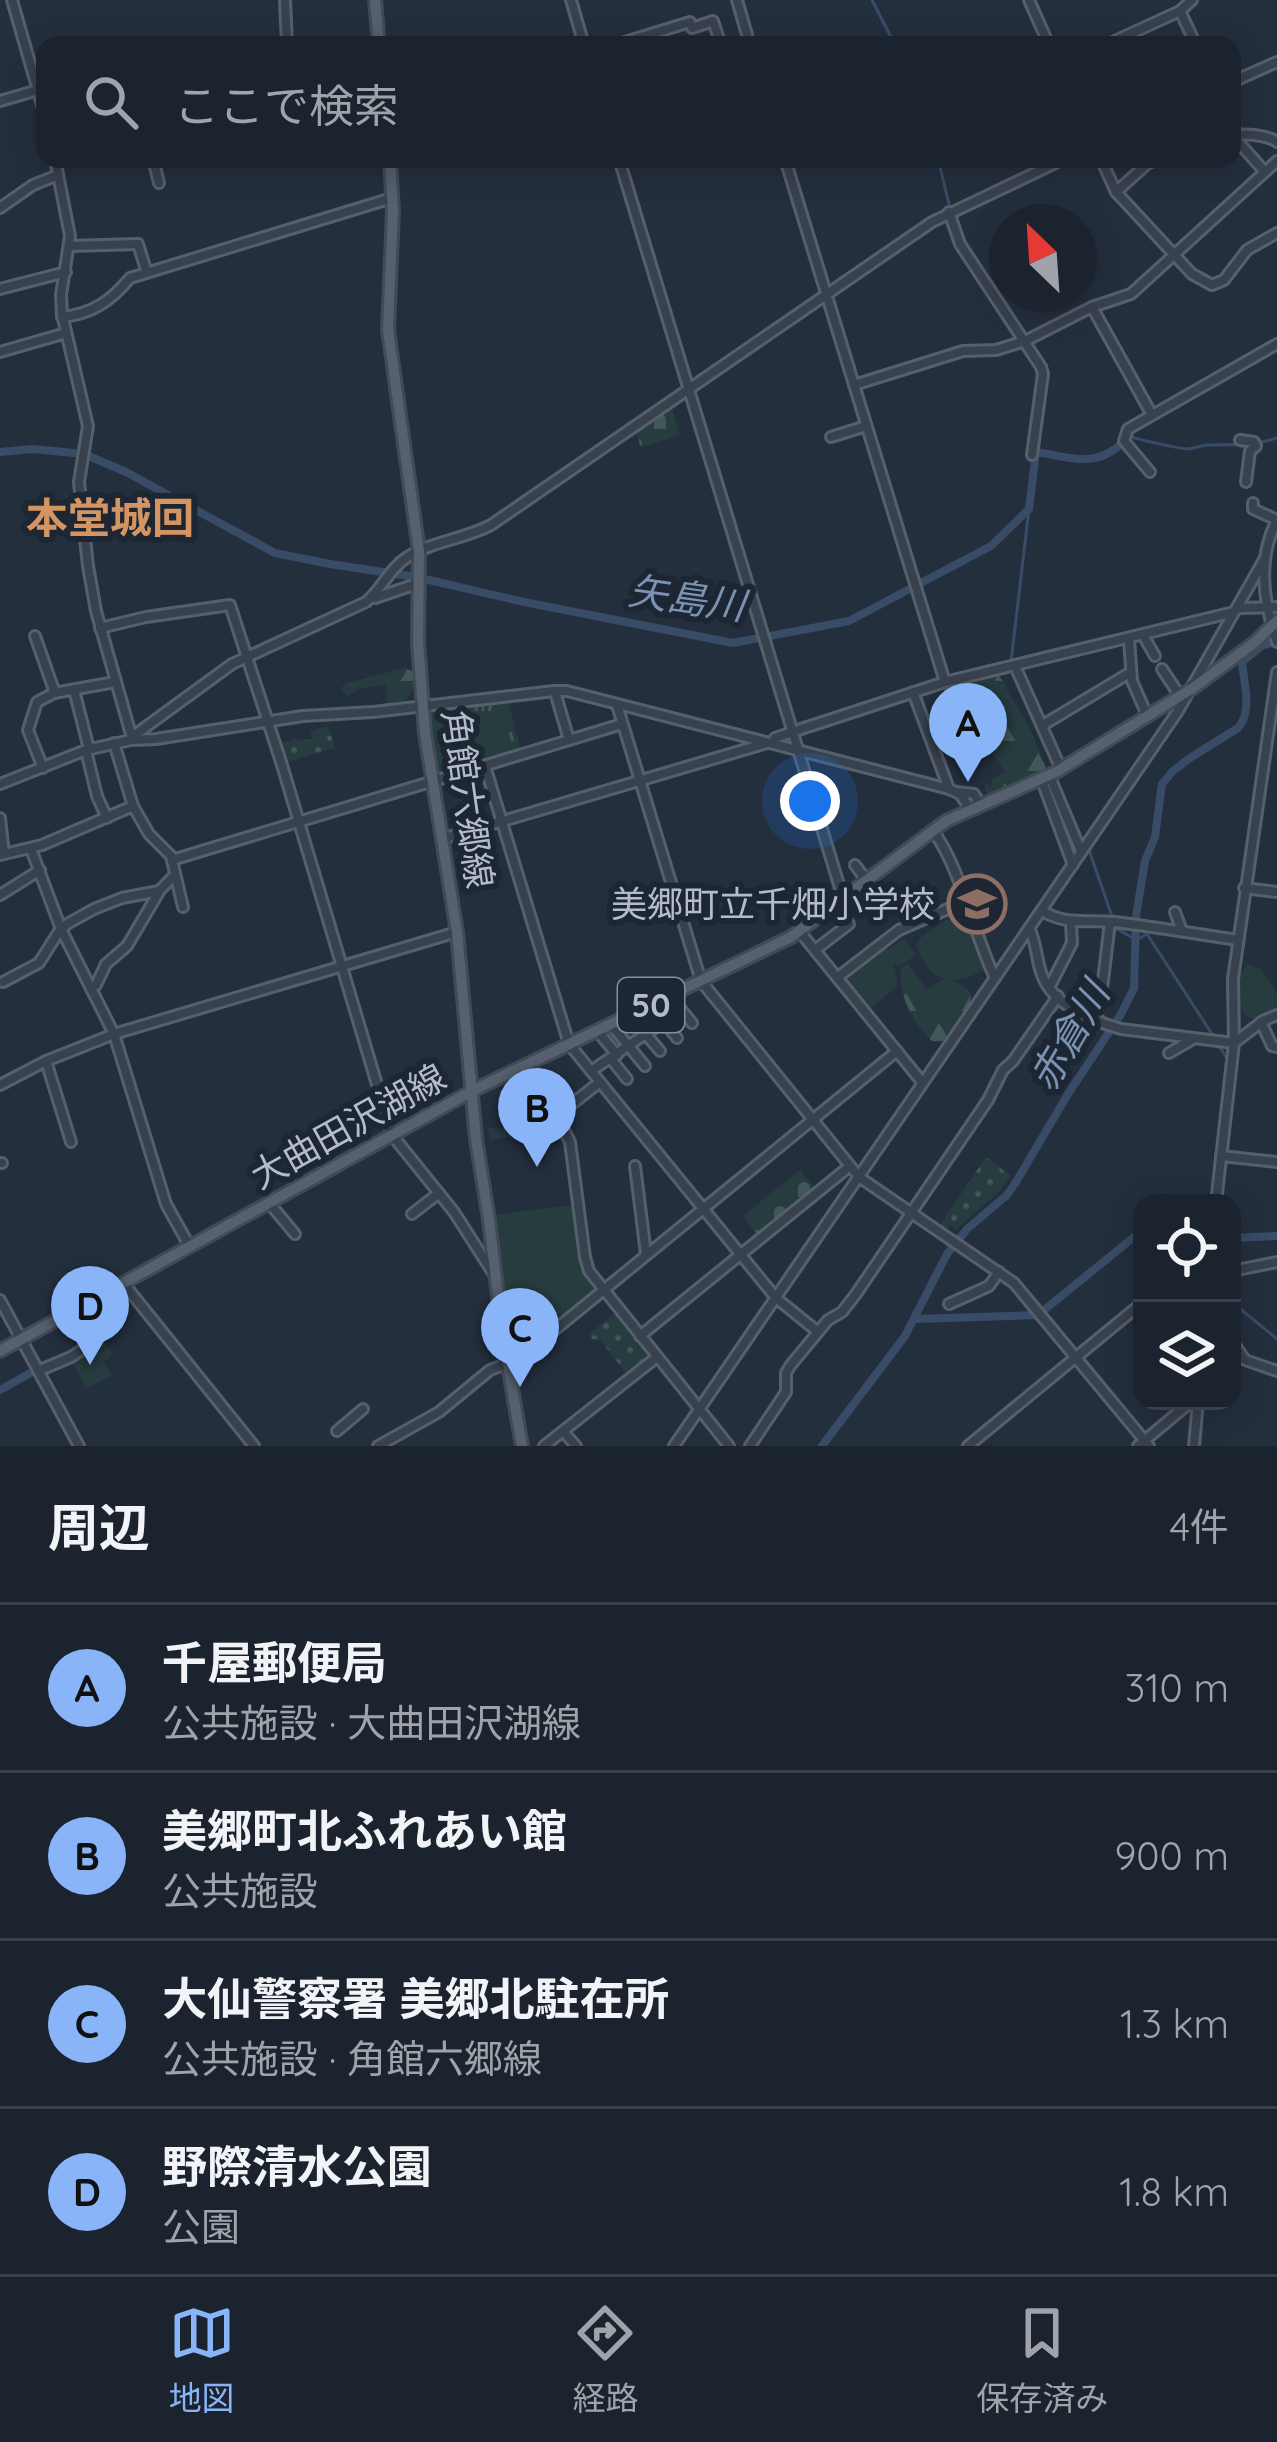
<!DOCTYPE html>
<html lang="ja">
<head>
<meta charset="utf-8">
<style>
  body { margin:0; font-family:Quicksand,"Noto Sans JP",sans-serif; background:#282f3a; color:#f1f3f6 }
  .controls { position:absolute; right:36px; bottom:36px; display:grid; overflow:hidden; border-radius:24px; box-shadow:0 6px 30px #0003 }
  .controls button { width:108px; height:108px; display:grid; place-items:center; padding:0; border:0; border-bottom:3px solid #39404a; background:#1b232e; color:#f1f3f6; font:60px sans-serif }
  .compass { position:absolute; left:989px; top:204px; width:108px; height:108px; border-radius:50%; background:#1b232e; box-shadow:0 6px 30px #0003; rotate:335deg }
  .you { position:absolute; left:810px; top:801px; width:42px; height:42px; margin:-30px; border:9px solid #fff; border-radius:50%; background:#1a73e8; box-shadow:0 0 0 18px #1a73e833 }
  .badge { display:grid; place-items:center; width:78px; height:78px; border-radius:50%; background:#8ab4f8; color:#111; font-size:39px; font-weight:700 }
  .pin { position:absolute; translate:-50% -99px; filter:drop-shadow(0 3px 6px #0008) }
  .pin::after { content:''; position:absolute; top:63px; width:42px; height:36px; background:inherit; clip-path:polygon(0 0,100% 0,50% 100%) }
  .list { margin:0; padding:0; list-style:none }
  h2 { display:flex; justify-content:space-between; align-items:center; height:156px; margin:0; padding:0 48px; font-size:51px }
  h2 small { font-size:39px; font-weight:400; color:#a0a4aa }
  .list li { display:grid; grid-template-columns:78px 1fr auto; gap:36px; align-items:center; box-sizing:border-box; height:168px; padding:0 48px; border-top:3px solid #39404a }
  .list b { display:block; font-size:45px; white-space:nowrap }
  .list p { margin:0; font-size:39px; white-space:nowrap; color:#a0a4aa }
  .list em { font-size:39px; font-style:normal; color:#a0a4aa }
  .icon { flex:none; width:66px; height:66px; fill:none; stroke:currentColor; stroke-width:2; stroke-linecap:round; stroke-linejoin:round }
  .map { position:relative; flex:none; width:1277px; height:1446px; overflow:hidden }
  .search { position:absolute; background:#1b232e; box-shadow:0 6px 30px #0003; left:36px; right:36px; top:36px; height:132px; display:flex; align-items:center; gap:30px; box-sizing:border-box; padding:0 42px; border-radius:24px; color:#a0a4aa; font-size:45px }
  .sheet { height:828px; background:#1b232e }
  nav { display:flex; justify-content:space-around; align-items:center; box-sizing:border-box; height:168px; border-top:3px solid #39404a; background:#1b232e; font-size:33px; color:#a0a4aa }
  nav a { display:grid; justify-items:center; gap:6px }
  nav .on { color:#8ab4f8 }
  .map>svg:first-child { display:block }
  .grass { fill:url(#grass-dots) }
  .forest { fill:url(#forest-firs) }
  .cemetery { fill:url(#cemetery-stones) }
  .park { fill:url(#park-tufts) }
  .garden { fill:#263c3f }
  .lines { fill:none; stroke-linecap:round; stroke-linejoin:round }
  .stream { stroke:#394c67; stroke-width:3 }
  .river { stroke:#394c67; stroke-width:8 }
  .minor-casing { stroke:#565f6c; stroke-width:14 }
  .major-casing { stroke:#414a57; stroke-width:16 }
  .minor { stroke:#38414e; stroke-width:8 }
  .major { stroke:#56606e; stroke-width:10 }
  .labels { text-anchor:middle; stroke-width:12; stroke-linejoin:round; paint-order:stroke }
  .shield { fill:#1d2633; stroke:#878f9c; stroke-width:3 }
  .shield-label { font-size:33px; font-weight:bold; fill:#b4bcc9 }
  .street-label { font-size:36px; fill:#b4bcc9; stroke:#1d2633 }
  .poi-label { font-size:36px; fill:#b4bcc9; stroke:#1d2633; text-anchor:end }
  .water-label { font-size:39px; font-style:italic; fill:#7c92b1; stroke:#1d2633 }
  .quarter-label { font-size:42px; font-weight:bold; fill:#d59563; stroke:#1d2633 }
</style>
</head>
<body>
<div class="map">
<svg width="1277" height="1446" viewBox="0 0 1277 1446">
  <defs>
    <pattern id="grass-dots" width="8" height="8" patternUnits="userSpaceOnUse" patternTransform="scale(3)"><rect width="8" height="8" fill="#263c3f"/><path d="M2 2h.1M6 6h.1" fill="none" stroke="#435659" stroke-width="1.8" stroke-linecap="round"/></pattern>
    <pattern id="forest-firs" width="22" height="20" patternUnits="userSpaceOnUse" patternTransform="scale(3)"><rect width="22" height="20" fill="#263c3f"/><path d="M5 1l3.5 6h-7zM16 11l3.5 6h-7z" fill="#435659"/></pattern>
    <pattern id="cemetery-stones" width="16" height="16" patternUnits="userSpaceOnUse" patternTransform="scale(3)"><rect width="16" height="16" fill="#263c3f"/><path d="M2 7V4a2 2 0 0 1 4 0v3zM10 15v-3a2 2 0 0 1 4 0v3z" fill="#435659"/></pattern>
    <pattern id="park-tufts" width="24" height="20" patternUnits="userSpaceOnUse" patternTransform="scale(3)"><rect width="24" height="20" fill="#263c3f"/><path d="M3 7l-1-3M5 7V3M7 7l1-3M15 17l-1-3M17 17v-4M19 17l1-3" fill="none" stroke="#435659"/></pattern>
  </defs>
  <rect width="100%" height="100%" fill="#242f3e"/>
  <!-- grass -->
  <g class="grass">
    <path d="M328,726L335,748L284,763L278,744L296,738L298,741L312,739L311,731Z"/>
    <path d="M986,1157L1011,1176L1000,1191L956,1229L950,1225L944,1233L938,1228Z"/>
    <path d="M615,1313L648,1354V1357L627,1374L600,1340L592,1339L589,1334Z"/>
  </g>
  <!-- forest -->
  <g class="forest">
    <path d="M405,668L416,673C415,691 406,709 387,705L386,684L359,689L347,696L341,688L347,683Z"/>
    <path d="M998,675C1006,683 1007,691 1013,700C1029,723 1038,747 1048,773L988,800L984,782L991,788L992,779L1005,772L990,749V738C997,730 994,724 989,715L975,718L967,727L956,691L963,685Z"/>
    <path d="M908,964L927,990C931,988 934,984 938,982C950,977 964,985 971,993L970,1003L943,1041L933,1042C915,1026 895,991 902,967Z"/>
  </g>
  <!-- cemetery -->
  <g class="cemetery">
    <path d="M671,405L680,435L643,447L640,445L636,429Z"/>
    <path d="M800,1170L818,1192L761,1239L743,1216Z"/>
  </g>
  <!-- park -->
  <g class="park">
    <path d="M507,698L521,751L437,777L424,710Z"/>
    <path d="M101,1340L113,1354L104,1362L112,1375L86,1388L71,1360Z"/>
  </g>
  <!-- garden -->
  <g class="garden">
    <path d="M954,915L969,921L986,969C950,988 931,984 916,945L922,936Z"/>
    <path d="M904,938L916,955L899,967L893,962L898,985L868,1011L842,979L883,946L887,950Z"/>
    <path d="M1247,964L1261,969L1277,993V1013L1259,1021L1245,1016C1234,993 1232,986 1247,964Z"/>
    <path d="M504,1088L509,1098H513L510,1111L519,1114L522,1108L528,1110L538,1134L490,1140L488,1128L501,1129L510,1124L502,1110L506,1107L498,1092Z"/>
    <path d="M573,1205L582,1265L598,1292C583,1304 562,1330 542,1330C526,1330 523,1322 504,1324L491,1215Z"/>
  </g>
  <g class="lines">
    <!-- stream -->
    <g class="stream">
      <path d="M872,0L895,45"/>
      <path d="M938,159L950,208"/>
      <path d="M1032,347L1043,364"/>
      <path d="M1129,436C1135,439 1181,449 1188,449C1194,448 1201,446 1207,445C1235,444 1249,447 1277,438"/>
      <path d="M1011,662L1029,509"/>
      <path d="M1089,850L1116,928L1136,940L1147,934L1214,1037"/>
      <path d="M1219,1046L1230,1063"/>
      <path d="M1220,1203L1224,1168"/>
      <path d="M1232,1302L1277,1339"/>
    </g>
    <!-- river -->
    <g class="river">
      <path d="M0,452L33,449L84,454L126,472L275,553L330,564L416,577L524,602L733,643L849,621L991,546L1029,509L1036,452C1075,458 1099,470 1129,436"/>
      <path d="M1232,1238L1277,1236"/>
      <path d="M916,1319L1038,1315L1139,1233"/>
      <path d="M0,1390L34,1371"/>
      <path d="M822,1446L905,1336L947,1254L967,1229L1007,1195L1016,1182L1068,1094L1121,1014L1134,988L1136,916L1145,861L1155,837L1162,784L1173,771L1190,758L1238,728C1253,710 1244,685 1242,662L1263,645L1277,642"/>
    </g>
    <!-- minor casing -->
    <g class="minor-casing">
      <g id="minor">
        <path d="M12,0L45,115"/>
        <path d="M285,0L287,45"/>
        <path d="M571,0L584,45"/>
        <path d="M737,0L750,45"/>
        <path d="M1029,0L1049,45"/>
        <path d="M1180,11L1196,45"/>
        <path d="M615,45L690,22L692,28L713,21L721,45"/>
        <path d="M733,45L749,41"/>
        <path d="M1106,45L1180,11L1192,0"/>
        <path d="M1232,82L1277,62"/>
        <path d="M0,101L38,90"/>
        <path d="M1232,123L1238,135"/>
        <path d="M1233,136L1265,172"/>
        <path d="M1233,136C1246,133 1267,135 1277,142"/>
        <path d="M55,159L70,236L61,295L62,314L88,426L79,482L88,566L96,611L132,738"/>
        <path d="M153,159L159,183"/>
        <path d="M619,159L843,898"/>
        <path d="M785,159L945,682"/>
        <path d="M1101,159L1116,192L1192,274L1212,285L1224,280L1247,250L1277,233"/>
        <path d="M1116,192L1147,164L1158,159"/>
        <path d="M0,208L33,185L58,175"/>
        <path d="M949,212L960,244L1041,367L1043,374L1032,455"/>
        <path d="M70,246L138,244L147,273"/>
        <path d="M0,289L66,272"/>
        <path d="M1092,307L1152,415"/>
        <path d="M62,317C92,314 111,301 130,278L392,198"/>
        <path d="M0,352L66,333"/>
        <path d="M854,385L963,351L996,350L1025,341L1092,307L1131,294L1277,161"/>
        <path d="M831,437L866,426"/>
        <path d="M1240,440L1254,442L1256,446L1250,451L1246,482"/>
        <path d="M1150,472L1124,441L1128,429L1277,344"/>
        <path d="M1253,503V509L1277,520"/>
        <path d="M1277,520C1257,559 1263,601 1277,642"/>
        <path d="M375,598L419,583"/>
        <path d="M1239,608L1277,607"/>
        <path d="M100,628L146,617L230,605L282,765L392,1135L454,1212L495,1276"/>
        <path d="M1143,635L1155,656"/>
        <path d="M35,636L55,693"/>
        <path d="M1129,639L1132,681L1147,715"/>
        <path d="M1015,666L1061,769"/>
        <path d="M1162,669L1180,696"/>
        <path d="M74,690L89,749"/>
        <path d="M555,692L569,740"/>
        <path d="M913,692L949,789"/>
        <path d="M617,705L701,981L859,1177L1014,1283L1149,1446"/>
        <path d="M1043,725L1131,672"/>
        <path d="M132,737L232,664L366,602C382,589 389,569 406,558C432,541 465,539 491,525L932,222L1064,159"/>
        <path d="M114,743L133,806L149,834L171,856L183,907"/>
        <path d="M772,743L775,738L792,732L945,682L1234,612"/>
        <path d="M86,751L97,796L107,818"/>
        <path d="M485,766L569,1044L776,1298L818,1332"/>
        <path d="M43,768L28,730L37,702L54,693L115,682"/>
        <path d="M1049,775L1081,851"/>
        <path d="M1041,778L1073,865"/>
        <path d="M0,784L86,750L131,740L156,739L303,716L373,712L554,691H567L949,789L960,794L971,810"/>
        <path d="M956,792L974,794L981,806"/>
        <path d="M0,818L4,854"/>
        <path d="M933,831C960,866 974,935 995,978"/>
        <path d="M442,839L767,743"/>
        <path d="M31,849L61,929L114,1034L166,1204L190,1247"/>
        <path d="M0,855L42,845L133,806"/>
        <path d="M172,860L622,724"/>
        <path d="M855,865L867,881"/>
        <path d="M1244,888L1277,892"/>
        <path d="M0,895L40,870"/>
        <path d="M1042,911C1068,926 1086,919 1115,922C1156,927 1197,934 1238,940"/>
        <path d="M1175,912L1182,931"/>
        <path d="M1029,928C1037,943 1036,960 1042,975C1053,1005 1093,1021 1121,1029L1234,1043L1263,1021L1277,1015"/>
        <path d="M800,932L922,1082"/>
        <path d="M815,950L849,924L834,905"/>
        <path d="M838,977L899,930L964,902"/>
        <path d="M3,982L39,963L58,933L67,924L94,909L122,898L159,891L174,876"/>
        <path d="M1050,986L1072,943L1071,922"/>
        <path d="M91,989L96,985L106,964L127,946L159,892"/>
        <path d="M670,996L692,1023"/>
        <path d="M653,1008L677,1038"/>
        <path d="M632,1018L660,1051"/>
        <path d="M1095,1020L1100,1006L1110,922"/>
        <path d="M1261,1022L1272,1046L1277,1047"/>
        <path d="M613,1027L645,1066"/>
        <path d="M600,1034L617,1055"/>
        <path d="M1169,1053L1193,1039"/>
        <path d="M611,1059L627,1079"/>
        <path d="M46,1061L71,1142"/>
        <path d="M530,1063L570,1142L585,1257L589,1271L729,1446"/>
        <path d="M591,1071L681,1010"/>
        <path d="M0,1085L46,1061L114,1034L457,932"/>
        <path d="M558,1115L600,1082"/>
        <path d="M1221,1156L1277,1162"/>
        <path d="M0,1163H2"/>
        <path d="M635,1166L646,1254"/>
        <path d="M1216,1203L1234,1043L1233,979L1277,672"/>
        <path d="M270,1204L295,1234"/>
        <path d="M412,1214L439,1193"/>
        <path d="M1232,1271L1277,1262"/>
        <path d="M124,1284L254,1446"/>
        <path d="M0,1300L79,1446"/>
        <path d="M949,1304L989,1286L999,1272"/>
        <path d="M640,1336L850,1166"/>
        <path d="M1232,1341L1245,1360L1277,1371"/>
        <path d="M38,1371L71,1357L92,1343"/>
        <path d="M337,1431L363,1409"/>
        <path d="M563,1431L576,1446"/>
        <path d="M378,1446L439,1412L490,1370L519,1359L897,1051"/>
        <path d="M544,1446L657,1357"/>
        <path d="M674,1446L1178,711L1265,558"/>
        <path d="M750,1446L786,1392V1373L790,1366L828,1320L842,1312L856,1294L988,1100L1003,1070L1013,1061L1058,996"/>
        <path d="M968,1446L1142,1303"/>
        <path d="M1138,1446L1192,1401"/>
        <path d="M1194,1446L1198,1401"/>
      </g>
    </g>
    <!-- major casing -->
    <g class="major-casing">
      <g id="major">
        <path d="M375,0L379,45"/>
        <path d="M390,159L393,211L388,330L419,551L418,643L425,733L457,932L476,1139L489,1220L502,1330L522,1446"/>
        <path d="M0,1351L472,1091L791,937L946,821L1056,772L1193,688L1254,643L1277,621"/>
      </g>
    </g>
    <!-- minor -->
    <use href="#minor" class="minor"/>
    <!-- major -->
    <use href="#major" class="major"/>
  </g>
  <!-- icons -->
  <defs>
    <g id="school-ring" transform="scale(3)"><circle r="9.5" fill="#1d2633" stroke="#8d6e63" stroke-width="1.5"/><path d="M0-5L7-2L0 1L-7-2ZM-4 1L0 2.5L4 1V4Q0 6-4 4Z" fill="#8d6e63"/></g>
  </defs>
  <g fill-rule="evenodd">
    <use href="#school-ring" x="977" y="904"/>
  </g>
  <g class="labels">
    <!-- shield labels -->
    <rect class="shield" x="618" y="978" width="66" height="54" rx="9"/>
    <g class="shield-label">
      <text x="651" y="1017">50</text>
    </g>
    <!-- street labels -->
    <g class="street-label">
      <text transform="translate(468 799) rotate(82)" y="13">角館六郷線</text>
      <text transform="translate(348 1126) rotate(-29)" y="13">大曲田沢湖線</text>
    </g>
    <!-- poi labels -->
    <g class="poi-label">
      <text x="935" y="917">美郷町立千畑小学校</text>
    </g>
    <!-- water labels -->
    <g class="water-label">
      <text transform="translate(687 598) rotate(8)" y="14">矢島川</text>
      <text transform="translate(1069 1036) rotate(-60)" y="14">赤倉川</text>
    </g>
    <!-- quarter labels -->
    <g class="quarter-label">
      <text x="110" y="533">本堂城回</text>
    </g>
  </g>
</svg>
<div class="controls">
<button><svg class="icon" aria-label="locate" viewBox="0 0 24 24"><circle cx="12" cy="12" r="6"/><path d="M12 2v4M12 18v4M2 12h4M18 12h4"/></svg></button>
<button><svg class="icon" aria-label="layers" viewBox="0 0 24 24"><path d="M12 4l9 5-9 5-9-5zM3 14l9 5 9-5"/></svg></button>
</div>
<svg class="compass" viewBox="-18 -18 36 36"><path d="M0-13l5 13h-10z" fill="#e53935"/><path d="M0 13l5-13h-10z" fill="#a0a4aa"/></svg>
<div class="you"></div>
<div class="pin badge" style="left:968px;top:782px">A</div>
<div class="pin badge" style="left:537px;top:1167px">B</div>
<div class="pin badge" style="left:520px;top:1387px">C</div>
<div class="pin badge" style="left:90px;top:1365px">D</div>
<div class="search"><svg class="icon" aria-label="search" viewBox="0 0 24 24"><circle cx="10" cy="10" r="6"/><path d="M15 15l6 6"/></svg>ここで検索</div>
</div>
<section class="sheet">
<h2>周辺<small>4件</small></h2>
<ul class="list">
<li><span class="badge">A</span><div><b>千屋郵便局</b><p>公共施設 · 大曲田沢湖線</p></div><em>310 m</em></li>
<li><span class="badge">B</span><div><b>美郷町北ふれあい館</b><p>公共施設</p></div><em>900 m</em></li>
<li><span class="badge">C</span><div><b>大仙警察署 美郷北駐在所</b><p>公共施設 · 角館六郷線</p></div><em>1.3 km</em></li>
<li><span class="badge">D</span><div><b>野際清水公園</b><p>公園</p></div><em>1.8 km</em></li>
</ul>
</section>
<nav>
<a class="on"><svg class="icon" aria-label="map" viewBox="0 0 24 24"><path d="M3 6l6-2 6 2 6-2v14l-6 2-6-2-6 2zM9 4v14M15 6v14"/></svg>地図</a>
<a><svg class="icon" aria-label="directions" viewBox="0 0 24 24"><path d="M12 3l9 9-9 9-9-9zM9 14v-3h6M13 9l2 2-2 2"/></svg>経路</a>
<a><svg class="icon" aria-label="saved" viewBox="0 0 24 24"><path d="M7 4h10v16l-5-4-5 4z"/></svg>保存済み</a>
</nav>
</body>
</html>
